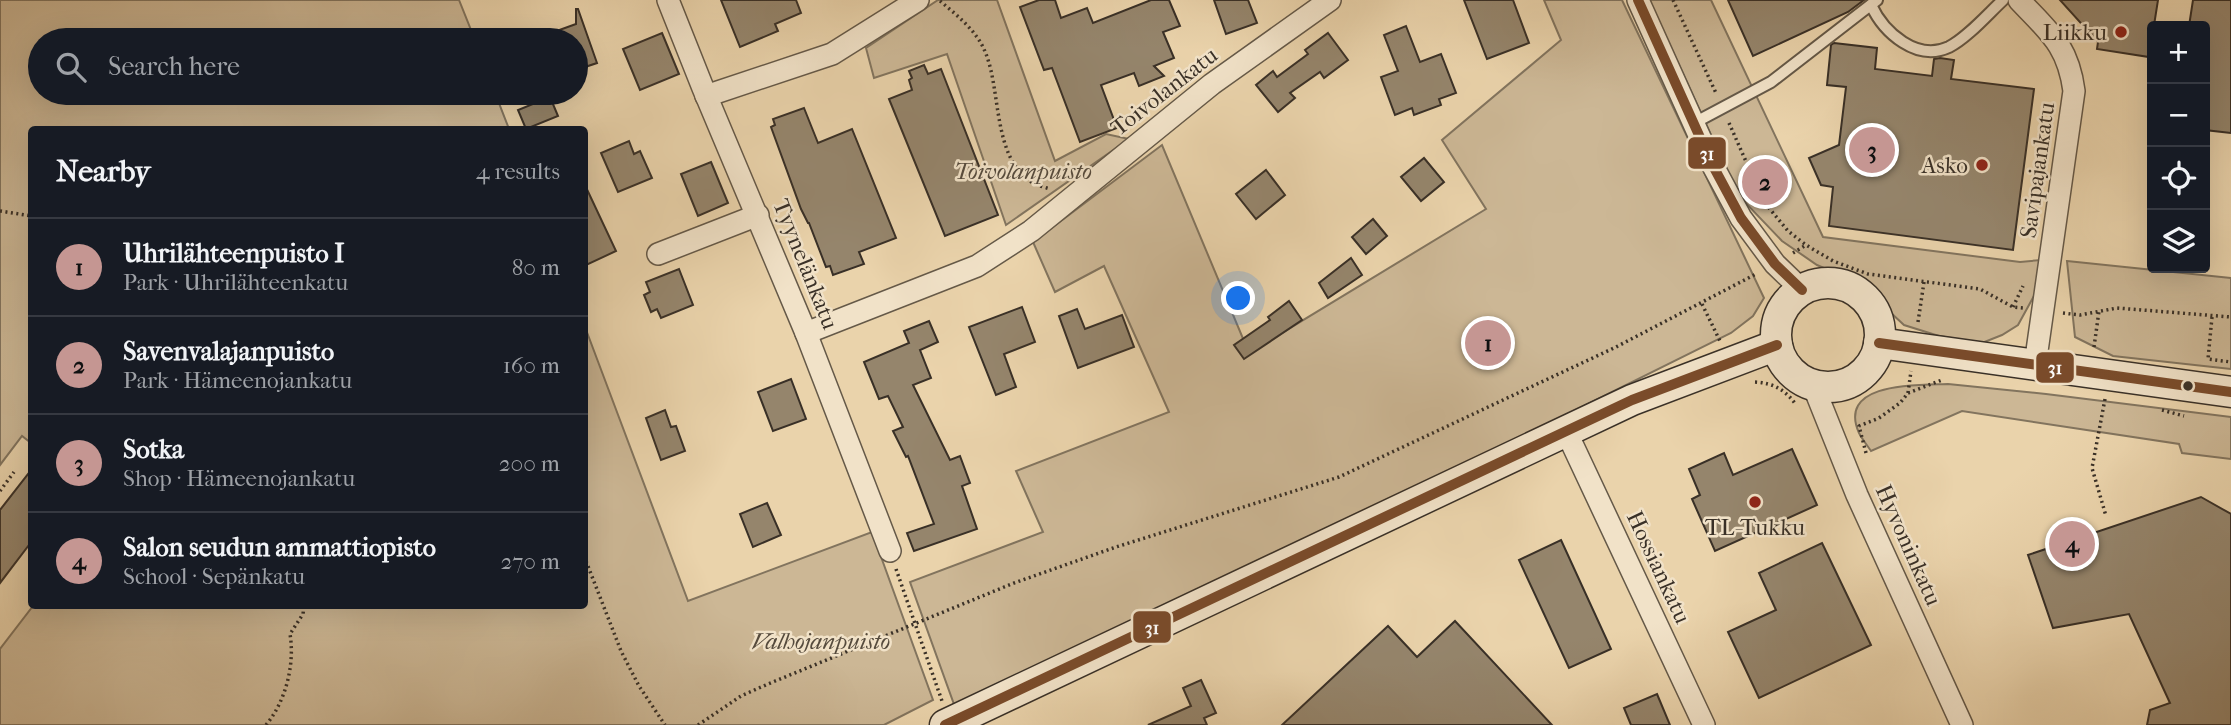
<!DOCTYPE html>
<html lang="en">
<head>
<meta charset="utf-8">
<style>
  body { margin:0; font-family:"IM FELL French Canon",serif; background:#242831; color:#f1f3f6 }
  .controls { position:absolute; right:21px; top:21px; display:grid; overflow:hidden; border-radius:7px; box-shadow:0 7px 28px #0002 }
  .controls button { width:63px; height:63px; display:grid; place-items:center; padding:0; border:0; border-bottom:2px solid #363941; background:#171b24; color:#f1f3f6; font:35px sans-serif }
  .you { position:absolute; left:1239px; top:299px; width:24px; height:24px; margin:-18px; border:5px solid #fff; border-radius:50%; background:#1a73e8; box-shadow:0 0 0 10px #1a73e833 }
  .badge { display:grid; place-items:center; width:46px; height:46px; border-radius:50%; background:#c59692; color:#111; font-size:23px; font-weight:700 }
  .pin { position:absolute; translate:-50% -50%; border:4px solid #fff; box-shadow:0 2px 7px #0006 }
  .list { margin:0; padding:0; list-style:none }
  h2 { display:flex; justify-content:space-between; align-items:center; height:91px; margin:0; padding:0 28px; font-size:30px }
  h2 small { font-size:23px; font-weight:400; color:#9ea1a6 }
  .list li { display:grid; grid-template-columns:46px 1fr auto; gap:21px; align-items:center; box-sizing:border-box; height:98px; padding:0 28px; border-top:2px solid #363941 }
  .list b { display:block; font-size:26px; white-space:nowrap }
  .list p { margin:0; font-size:23px; white-space:nowrap; color:#9ea1a6 }
  .list em { font-size:23px; font-style:normal; color:#9ea1a6 }
  .icon { flex:none; width:38px; height:38px; fill:none; stroke:currentColor; stroke-width:2; stroke-linecap:round; stroke-linejoin:round }
  .map { position:relative; flex:none; width:2231px; height:725px; overflow:hidden }
  .search { position:absolute; background:#171b24; box-shadow:0 7px 28px #0002; left:28px; top:28px; width:560px; height:77px; display:flex; align-items:center; gap:18px; box-sizing:border-box; padding:0 24px; border-radius:38px; color:#9ea1a6; font-size:26px }
  .panel { position:absolute; background:#171b24; box-shadow:0 7px 28px #0002; left:28px; top:126px; width:560px; height:483px; border-radius:7px }
  .map>svg:first-child { display:block }
  .green { fill:#ccb795; stroke:#82745e; stroke-width:2 }
  .building { fill:#95856c; stroke:#393027; stroke-width:2 }
  .lines { fill:none; stroke-linecap:round; stroke-linejoin:round }
  .lane-casing { stroke:#655948; stroke-width:14 }
  .street-casing { stroke:#655948; stroke-width:24 }
  .secondary-casing { stroke:#393027; stroke-width:33 }
  .path { stroke:#393027; stroke-width:3.5; stroke-dasharray:2 3.5; stroke-linecap:butt }
  .lane { stroke:#f1e2c8; stroke-width:10 }
  .street { stroke:#f1e2c8; stroke-width:21 }
  .secondary { stroke:#f1e2c8; stroke-width:30 }
  .bus-1-casing { stroke:#f1e2c8; stroke-width:16 }
  .bus-1 { stroke:#7a4b2a; stroke-width:10 }
  .poi-dot { fill:#8f2418; stroke:#f1e2c8; stroke-width:2.5 }
  .bus-dot { fill:#393027; stroke:#f1e2c8; stroke-width:2.5 }
  .labels { text-anchor:middle; stroke-width:5; stroke-linejoin:round; paint-order:stroke }
  .poi-label { font-size:23px; fill:#393027; stroke:#f1e2c8; text-anchor:end }
  .street-label { font-size:23px; fill:#393027; stroke:#f1e2c8 }
  .park-label { font-size:23px; font-style:italic; fill:#564b3d; stroke:#f1e2c8 }
  .line-badge { stroke:#f1e2c8; stroke-width:2.5 }
  .badge-label { font-size:19px; text-anchor:middle; font-weight:bold; fill:#fff }
</style>
</head>
<body>
<div class="map">
<svg width="2231" height="725" viewBox="0 0 2231 725">
  <rect width="100%" height="100%" fill="#ead3ab"/>
  <filter id="stains"><feTurbulence type="fractalNoise" baseFrequency=".00286" numOctaves="4"/><feColorMatrix values="0 0 0 0 .2 0 0 0 0 .09 0 0 0 0 .02 0 0 0 .5 -.17"/></filter>
  <radialGradient id="worn" r=".72"><stop offset=".6" stop-color="#630" stop-opacity="0"/><stop offset="1" stop-color="#630" stop-opacity=".3"/></radialGradient>
  <!-- green -->
  <g class="green">
    <path d="M0,0H459L475,40H40V93H495L509,129L32,130L31,443L22,436L0,465Z"/>
    <path d="M938,0H997L1055,161L1106,134L1129,139L1006,225L947,54L874,78L866,48Z"/>
    <path d="M1544,0H1622L1764,298L1753,316L1731,333L1513,441L955,707L910,582L1043,532L1016,471L1169,412L1104,266L1055,292L1033,242L1162,145L1249,353L1486,209L1442,140L1561,40Z"/>
    <path d="M1649,0H1711L1823,237L2020,262L2041,260L2035,294L2018,325L2002,335L1982,343L1939,336L1904,325L1859,283L1817,265L1782,241L1739,196Z"/>
    <path d="M2067,261L2231,278V369L2113,356L2075,337Z"/>
    <path d="M585,327L688,601L872,532L933,700L884,725H0V649L33,606H584Z"/>
    <path d="M1948,384L2046,394L2231,417V459L2182,453L2179,444L1962,411L1871,451C1867,445 1862,439 1859,433C1836,381 1921,385 1948,384Z"/>
  </g>
  <!-- building -->
  <g class="building">
    <path d="M721,0H796L801,13L775,24L778,31L740,47Z"/>
    <path d="M1039,0H1055L1061,18L1087,8L1093,23L1151,0H1169L1180,26L1163,32L1174,58L1154,66L1164,76L1139,86L1134,73L1101,85L1117,128L1080,142L1052,68L1044,70L1020,7Z"/>
    <path d="M1214,0H1248L1257,23L1226,34Z"/>
    <path d="M1464,0H1513L1529,43L1487,59Z"/>
    <path d="M1728,0H1864L1848,12L1753,56Z"/>
    <path d="M2060,0H2158L2149,57L2097,49L2098,42Z"/>
    <path d="M2193,0H2231V133L2205,130V26H2189Z"/>
    <path d="M576,9H578L597,63L576,70V40H538L537,38L576,24Z"/>
    <path d="M1406,26L1420,62L1441,54L1456,93L1439,99L1441,105L1414,115L1412,108L1395,115L1381,77L1398,71L1384,35Z"/>
    <path d="M662,33L679,74L640,90L623,49Z"/>
    <path d="M1328,33L1348,60L1324,78L1320,72L1290,93L1295,98L1278,112L1256,85L1273,71L1277,77L1308,54L1305,50Z"/>
    <path d="M1834,43L1877,48L1875,69L1932,76L1934,59L1940,58L1954,60L1951,79L2034,89L2013,250L1829,226L1833,187L1821,185L1809,158L1839,145L1846,87L1827,85L1831,45Z"/>
    <path d="M924,65L928,74L941,69L998,215L945,236L889,99L912,90L909,80L912,78L909,71Z"/>
    <path d="M550,97L558,116L526,129L518,110Z"/>
    <path d="M804,108L818,143L852,129L896,238L859,252L864,264L833,275L830,266L826,267L809,223H808L801,209L771,127L775,125L773,119Z"/>
    <path d="M629,141L634,154L640,151L652,178L618,192L601,153Z"/>
    <path d="M1424,158L1444,182L1421,201L1401,177Z"/>
    <path d="M711,162L728,203L698,216L681,174Z"/>
    <path d="M1266,170L1285,195L1256,219L1236,194Z"/>
    <path d="M584,183L616,251L584,266Z"/>
    <path d="M1373,219L1387,236L1366,254L1352,237Z"/>
    <path d="M1351,258L1362,275L1328,298L1319,283Z"/>
    <path d="M679,269L693,305L661,318L657,309L651,312L644,295L650,292L646,282Z"/>
    <path d="M1289,301L1302,320L1244,359L1234,345L1270,320L1268,317Z"/>
    <path d="M1022,307L1035,342L1004,354L1016,387L996,395L969,327Z"/>
    <path d="M1077,309L1085,329L1122,315L1134,347L1078,368L1059,316Z"/>
    <path d="M929,321L938,342L920,350L931,378L913,385L950,460L960,456L970,483L962,486L977,529L914,551L907,533L934,524L908,456L906,457L893,431L903,427L888,396L879,399L864,362L909,343L904,331Z"/>
    <path d="M791,379L806,419L773,431L758,392Z"/>
    <path d="M665,410L671,427L676,426L685,451L661,460L646,418Z"/>
    <path d="M1792,449L1817,505L1715,551L1692,499L1700,495L1689,469L1724,453L1733,475Z"/>
    <path d="M32,469V541L0,583V510Z"/>
    <path d="M2201,497L2231,514V725H2147L2150,710L2170,703L2129,614L2053,628L2028,555Z"/>
    <path d="M767,503L781,535L753,547L740,514Z"/>
    <path d="M1561,540L1611,649L1569,668L1519,560Z"/>
    <path d="M1822,543L1871,645L1759,698L1728,632L1776,610L1759,573Z"/>
    <path d="M1455,621L1552,725H1282L1388,626L1417,657Z"/>
    <path d="M1201,680L1216,713L1204,718L1207,725H1148L1191,706L1183,688Z"/>
    <path d="M1657,694L1670,725H1631L1624,708Z"/>
  </g>
  <g class="lines">
    <!-- lane casing -->
    <g class="lane-casing">
      <g id="lane">
        <path d="M1871,5C1884,33 1917,62 1949,47C1967,38 1988,14 2003,0"/>
        <path d="M1694,123L1771,82L1877,0"/>
      </g>
    </g>
    <!-- street casing -->
    <g class="street-casing">
      <g id="street">
        <path d="M668,0L703,88L806,333L890,551"/>
        <path d="M1638,0L1712,164L1741,218L1775,264L1802,290"/>
        <path d="M2019,0C2049,32 2068,45 2074,91L2035,365"/>
        <path d="M706,96L832,54L918,0"/>
        <path d="M658,254L758,215"/>
        <path d="M806,333L977,266L1031,231L1212,84L1330,0"/>
        <path d="M1813,385L1857,495L1962,725"/>
        <path d="M1566,431L1704,725"/>
      </g>
    </g>
    <!-- secondary casing -->
    <g class="secondary-casing">
      <g id="secondary">
        <circle cx="1828" cy="335" r="52"/>
        <path d="M1879,343L2231,392"/>
        <path d="M945,725L1632,400L1777,345"/>
      </g>
    </g>
    <!-- path -->
    <g class="path">
      <path d="M1673,0L1716,93"/>
      <path d="M940,1C958,16 978,32 986,54C1001,92 993,156 1030,181C1035,185 1044,187 1050,189"/>
      <path d="M1729,123L1764,202L1788,231L1806,245L1833,261L1868,274L1980,289L2013,307L2024,308"/>
      <path d="M0,211L32,216"/>
      <path d="M1793,253L1806,245"/>
      <path d="M1702,304L1720,341"/>
      <path d="M2013,307L2023,286"/>
      <path d="M2063,313L2080,315L2117,308L2231,317"/>
      <path d="M2212,317L2208,359L2231,362"/>
      <path d="M1918,322L1924,282"/>
      <path d="M2094,347L2099,311"/>
      <path d="M1755,382C1773,383 1786,390 1796,405"/>
      <path d="M1908,393L1911,371"/>
      <path d="M2105,399L2092,468L2106,516"/>
      <path d="M2162,410L2184,416"/>
      <path d="M1866,453L1859,426L1879,418L1900,403L1908,393L1942,380"/>
      <path d="M0,491L14,472"/>
      <path d="M584,556L621,651L639,686L665,725"/>
      <path d="M896,569L942,701"/>
      <path d="M266,725C286,701 295,664 290,634L303,614L304,606"/>
      <path d="M698,725L741,696L768,684L1014,583L1116,547L1339,477L1616,347L1756,274"/>
    </g>
    <!-- lane -->
    <use href="#lane" class="lane"/>
    <!-- street -->
    <use href="#street" class="street"/>
    <!-- secondary -->
    <use href="#secondary" class="secondary"/>
    <!-- bus-1 casing -->
    <g class="bus-1-casing">
      <g id="bus-1">
        <path d="M1638,0L1712,164L1741,218L1775,264L1802,290"/>
        <path d="M1879,343L2231,392"/>
        <path d="M945,725L1632,400L1777,345"/>
      </g>
    </g>
    <!-- bus-1 -->
    <use href="#bus-1" class="bus-1"/>
  </g>
  <!-- markers -->
  <g class="poi-dot">
    <circle cx="2121" cy="32" r="7"/>
    <circle cx="1982" cy="165" r="7"/>
    <circle cx="1755" cy="502" r="7"/>
  </g>
  <circle class="bus-dot" cx="2188" cy="386" r="6"/>
  <g class="labels">
    <!-- poi labels -->
    <g class="poi-label">
      <text x="2107" y="40">Liikku</text>
      <text x="1968" y="173">Asko</text>
      <text x="1755" y="535" text-anchor="middle">TL-Tukku</text>
    </g>
    <!-- street labels -->
    <g class="street-label">
      <text transform="translate(1164 91) rotate(-38)" y="8">Toivolankatu</text>
      <text transform="translate(2037 170) rotate(-82)" y="8">Savipajankatu</text>
      <text transform="translate(806 264) rotate(68)" y="8">Tyynelänkatu</text>
      <text transform="translate(1909 545) rotate(66)" y="8">Hyvoninkatu</text>
      <text transform="translate(1659 567) rotate(65)" y="8">Hossiankatu</text>
    </g>
    <!-- park labels -->
    <g class="park-label">
      <text x="1023" y="179">Toivolanpuisto</text>
      <text x="821" y="649">Valhojanpuisto</text>
    </g>
  </g>
  <g class="line-badge">
    <rect x="1687" y="136" width="40" height="34" rx="7" fill="#7a4b2a"/>
    <rect x="2035" y="351" width="40" height="33" rx="7" fill="#7a4b2a"/>
    <rect x="1132" y="610" width="40" height="34" rx="7" fill="#7a4b2a"/>
  </g>
  <g class="badge-label">
    <text x="1707" y="160">31</text>
    <text x="2055" y="374">31</text>
    <text x="1152" y="634">31</text>
  </g>
  <rect width="100%" height="100%" filter="url(#stains)"/>
  <rect width="100%" height="100%" fill="url(#worn)"/>
</svg>
<div class="controls">
<button>+</button>
<button>−</button>
<button><svg class="icon" aria-label="locate" viewBox="0 0 24 24"><circle cx="12" cy="12" r="6"/><path d="M12 2v4M12 18v4M2 12h4M18 12h4"/></svg></button>
<button><svg class="icon" aria-label="layers" viewBox="0 0 24 24"><path d="M12 4l9 5-9 5-9-5zM3 14l9 5 9-5"/></svg></button>
</div>
<div class="you"></div>
<div class="pin badge" style="left:1488px;top:343px">1</div>
<div class="pin badge" style="left:1765px;top:182px">2</div>
<div class="pin badge" style="left:1872px;top:150px">3</div>
<div class="pin badge" style="left:2072px;top:544px">4</div>
<div class="search"><svg class="icon" aria-label="search" viewBox="0 0 24 24"><circle cx="10" cy="10" r="6"/><path d="M15 15l6 6"/></svg>Search here</div>
<section class="panel">
<h2>Nearby<small>4 results</small></h2>
<ul class="list">
<li><span class="badge">1</span><div><b>Uhrilähteenpuisto I</b><p>Park · Uhrilähteenkatu</p></div><em>80 m</em></li>
<li><span class="badge">2</span><div><b>Savenvalajanpuisto</b><p>Park · Hämeenojankatu</p></div><em>160 m</em></li>
<li><span class="badge">3</span><div><b>Sotka</b><p>Shop · Hämeenojankatu</p></div><em>200 m</em></li>
<li><span class="badge">4</span><div><b>Salon seudun ammattiopisto</b><p>School · Sepänkatu</p></div><em>270 m</em></li>
</ul>
</section>
</div>
</body>
</html>
